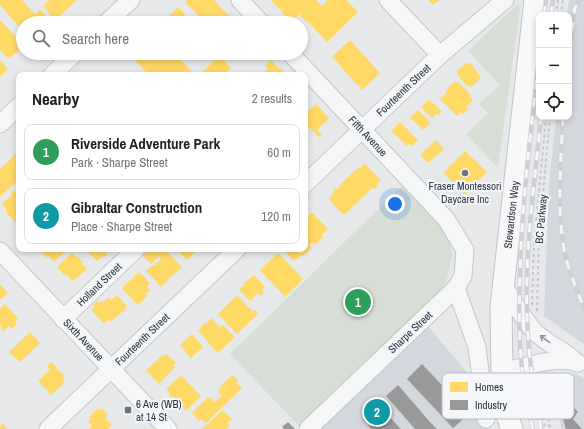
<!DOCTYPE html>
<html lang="en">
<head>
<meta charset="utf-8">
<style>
  body { margin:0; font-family:"Archivo Narrow",sans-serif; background:#f2f2f2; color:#222 }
  .controls { position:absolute; right:12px; top:12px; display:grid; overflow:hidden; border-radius:8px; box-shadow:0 2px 6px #0003 }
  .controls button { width:36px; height:36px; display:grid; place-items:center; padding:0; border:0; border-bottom:1px solid #e0e0e0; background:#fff; color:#222; font:20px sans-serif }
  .you { position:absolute; left:395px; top:204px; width:14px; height:14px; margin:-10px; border:3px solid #fff; border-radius:50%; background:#1a73e8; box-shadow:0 0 0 6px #1a73e833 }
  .badge { display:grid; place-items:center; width:26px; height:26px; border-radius:50%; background:#6c737f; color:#fff; font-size:13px; font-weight:700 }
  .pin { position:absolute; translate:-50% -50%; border:2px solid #fff; box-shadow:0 1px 4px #0006 }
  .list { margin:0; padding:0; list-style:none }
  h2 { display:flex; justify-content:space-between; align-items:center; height:52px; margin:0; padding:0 16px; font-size:17px }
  h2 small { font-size:13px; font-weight:400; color:#767676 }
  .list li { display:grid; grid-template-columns:26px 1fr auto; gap:12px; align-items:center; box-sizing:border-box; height:56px; margin:0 8px 8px; padding:0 8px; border:1px solid #e0e0e0; border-radius:8px }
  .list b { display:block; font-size:15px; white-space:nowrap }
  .list p { margin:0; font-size:13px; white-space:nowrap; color:#767676 }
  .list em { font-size:13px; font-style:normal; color:#767676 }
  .icon { flex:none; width:22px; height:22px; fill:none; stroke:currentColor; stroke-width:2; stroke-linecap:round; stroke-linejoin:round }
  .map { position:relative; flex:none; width:584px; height:429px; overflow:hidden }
  .search { position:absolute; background:#fff; box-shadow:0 2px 6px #0003; left:16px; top:16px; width:292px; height:44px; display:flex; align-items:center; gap:10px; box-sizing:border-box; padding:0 14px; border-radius:22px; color:#767676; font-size:15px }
  .panel { position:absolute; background:#fff; box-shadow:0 2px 6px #0003; left:16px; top:72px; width:292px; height:180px; border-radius:8px }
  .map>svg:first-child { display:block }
  .built { fill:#d4d7dd }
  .green { fill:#d6ded6 }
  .homes { fill:#ffd966 }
  .industry { fill:#999 }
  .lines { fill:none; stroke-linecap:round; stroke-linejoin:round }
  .minor-casing { stroke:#c4c6c8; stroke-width:19 }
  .major-casing { stroke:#c2c5c8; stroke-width:23 }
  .path { stroke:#c5c6ca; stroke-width:2; stroke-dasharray:3 3; stroke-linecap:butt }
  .minor { stroke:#f5f6f7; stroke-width:17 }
  .major { stroke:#f8f8f8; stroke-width:21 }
  .rail-casing { stroke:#cecfd2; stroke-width:4.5 }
  .rail { stroke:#f4f6f9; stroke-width:3; stroke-dasharray:9; stroke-linecap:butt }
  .oneway { stroke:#90959e }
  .poi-dot { fill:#6c737f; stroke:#f4f6f9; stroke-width:1.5 }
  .labels { text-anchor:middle; stroke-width:4; stroke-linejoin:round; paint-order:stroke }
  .street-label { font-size:11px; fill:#2b3445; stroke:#f4f6f9 }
  .poi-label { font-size:11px; fill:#2b3445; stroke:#f4f6f9 }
  .key { fill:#f4f6f9; stroke:#b8bcc3; stroke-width:1 }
  .key-label { font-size:11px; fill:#2b3445 }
</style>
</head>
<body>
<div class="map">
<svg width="584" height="429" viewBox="0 0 584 429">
  <rect width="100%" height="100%" fill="#e6e8ea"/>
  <!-- built -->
  <g class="built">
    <path d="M569,0H584V344L544,316L549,186L556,117H569V15H567Z"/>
    <path d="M420,317L471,377L487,429H304Z"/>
    <path d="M577,374L584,379V429H561L558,377Z"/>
  </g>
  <!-- green -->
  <g class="green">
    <path d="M517,5L520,7L498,168L466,134L488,113L479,104L500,85L468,51Z"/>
    <path d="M409,179L447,219L452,255L445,287L420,317L302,429L230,354Z"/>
  </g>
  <!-- homes -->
  <g class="homes">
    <path d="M0,0H22L35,14L40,9L52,23H23V31L0,5Z"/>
    <path d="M49,0H77L55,20L43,6Z"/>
    <path d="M187,0H214L230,17L224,23H205L185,2Z"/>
    <path d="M271,0H316L322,6L328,0H346L358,12L327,42L306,20L312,14L305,21L299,14L291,22Z"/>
    <path d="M428,0H439L433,5Z"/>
    <path d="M178,7L193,23H162Z"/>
    <path d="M0,20L23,44L17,53L8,58L0,50Z"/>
    <path d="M350,40L380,73L362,90L332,57Z"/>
    <path d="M130,53H182L178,57L195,75H149L129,54Z"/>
    <path d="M220,55L231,68L224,75H199Z"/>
    <path d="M0,60L8,69L0,77Z"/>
    <path d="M271,60L279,69L280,68L287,75H261L268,69L265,66Z"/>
    <path d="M466,63L467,64L471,63L481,78L471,87L469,85L467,86L457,74L458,73L457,71Z"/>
    <path d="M455,81L457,83L458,82L471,95L469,96L473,100L466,107L468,109L463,114L461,112L457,116L440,99L447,92L446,90Z"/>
    <path d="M429,99L442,112L438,115L437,113L432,118L421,107Z"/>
    <path d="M316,104L329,118L317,130L322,134L319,137L305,123V109L308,111Z"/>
    <path d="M418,110L429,121L430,123L423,130L410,118Z"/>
    <path d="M400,122L418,140L412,146L409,144L407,146L391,131Z"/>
    <path d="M436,140L444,149L428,163L420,155Z"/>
    <path d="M19,151V179L0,197V169Z"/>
    <path d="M465,151L487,172L465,194L443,173Z"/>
    <path d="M364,163L381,180L376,184L378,186L375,189L373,187L344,215L331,202L332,201L329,199L334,192L333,191L336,188L337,190L340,187L339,186L347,178L359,167L360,169Z"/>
    <path d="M14,190L19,195V220L16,223L6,212V209L2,204L12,195L11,194Z"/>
    <path d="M312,212L328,229L322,235L323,237L315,245L312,242L309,245L312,248L303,256L301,255L294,261L283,249H305V219Z"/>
    <path d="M39,249H68L54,262L49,256L47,258Z"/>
    <path d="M87,249H110L106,252L108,254L104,257L103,256L97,261L86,250Z"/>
    <path d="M150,249H164L167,252V251L182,267L174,274V273L161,287L146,271L153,265L154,266L161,259L159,256L151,264L143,256Z"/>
    <path d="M176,249H198L187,260Z"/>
    <path d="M72,253L75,257L77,256L83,262L81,263L87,269L73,281L66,274L64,275L57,267Z"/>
    <path d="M278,253L303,279L285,297L260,270Z"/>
    <path d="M139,272L150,283L147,286L150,290L145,294L147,296L138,305L122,288Z"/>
    <path d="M254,275L265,287L261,290L264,293L261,296L258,293L250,301L239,290L244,285L243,284Z"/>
    <path d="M0,284L8,293L0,300Z"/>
    <path d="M117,295L127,306L125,308L126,309L110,322L108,320L104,324L91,310L95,307L93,305L97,301L99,303L101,301L102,303L109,297L111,300Z"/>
    <path d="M237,295L253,312L255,310L258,314L237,334L218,314Z"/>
    <path d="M5,304L18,318L15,322L17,324L12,329L9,326L3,332L1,329L2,327L0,325V309Z"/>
    <path d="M211,318L220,327L223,325L235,337L218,353L198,331L205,323H207Z"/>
    <path d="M30,332L40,343L20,362L9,352Z"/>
    <path d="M192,334L203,347L191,358L180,345Z"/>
    <path d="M167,354L176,363L173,366L175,367L159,384L146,370L163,355L164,356Z"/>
    <path d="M51,362L65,377L62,379L65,382L51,395L38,381L50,369L47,366Z"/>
    <path d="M181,375L201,396L186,411L182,406L180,407L178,404L179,403L173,397L172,398L169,395L170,394L166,389Z"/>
    <path d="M232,375L238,380L236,382L242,388L206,423L201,419L199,421L192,413L208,397L209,399L210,397L215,402L222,395L218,392L220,390L219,388Z"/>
    <path d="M98,408L100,410L102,408L108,415L105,418L112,425L108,429H89L92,426L88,422L91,419L89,417Z"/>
    <path d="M223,410L232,419L227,423L230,426L226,429H202Z"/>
    <path d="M3,423L7,428L6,429H0V425L1,426Z"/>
  </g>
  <!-- industry -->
  <g class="industry">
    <path d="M422,364L469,414L453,428L407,379Z"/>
    <path d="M398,385L430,422L437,429H415L386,396Z"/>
    <path d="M568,401L578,412L573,419L582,429H566L560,409Z"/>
    <path d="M378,405L401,429H372L363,419Z"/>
    <path d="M288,422L295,429H284L282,427Z"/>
  </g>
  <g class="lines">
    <!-- minor casing -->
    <g class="minor-casing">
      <g id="minor">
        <path d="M240,0L261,23"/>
        <path d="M388,0L440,55"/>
        <path d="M106,23L131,0"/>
        <path id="s1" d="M290,53L446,219L465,250L463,276L456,288L308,429"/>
        <path d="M52,75L75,53"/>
        <path d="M0,124L19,106"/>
        <path id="s2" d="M305,184L440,55L505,0"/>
        <path id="s3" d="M0,251L168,429"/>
        <path d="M502,284C512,299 524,321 536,333C548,344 564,350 576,362"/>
        <path d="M456,288L477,347L486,419"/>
        <path id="s4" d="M63,319L136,249"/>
        <path d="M502,372C524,367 557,355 578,363"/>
        <path id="s5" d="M48,429L237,249"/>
      </g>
    </g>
    <!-- major casing -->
    <g class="major-casing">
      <g id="major">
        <path id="s6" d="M512,429L508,418L502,372L501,307L535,0"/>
      </g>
    </g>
    <!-- path -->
    <g class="path">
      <path d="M556,15L558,0"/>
      <path d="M561,15L563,0"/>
      <path d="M532,305L534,244L546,117"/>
      <path d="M537,311L539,237L550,117"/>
      <path d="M542,377L550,429"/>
      <path d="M541,378L538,379V383L545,429"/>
    </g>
    <!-- minor -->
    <use href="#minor" class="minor"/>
    <!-- major -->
    <use href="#major" class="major"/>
    <!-- rail casing -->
    <g class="rail-casing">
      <g id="rail">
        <path d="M544,15L546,0"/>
        <path d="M551,15L553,0"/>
        <path d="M569,49L575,8L579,0"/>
        <path d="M563,117C561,161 556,211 565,254C569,273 578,291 584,309"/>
        <path d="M533,429C519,378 518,326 520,273C522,201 531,130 539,59"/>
        <path d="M541,429C531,379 525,329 527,278C528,224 536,170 541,117"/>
      </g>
    </g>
    <!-- rail -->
    <use href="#rail" class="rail"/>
  </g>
  <!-- one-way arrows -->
  <defs><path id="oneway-shaft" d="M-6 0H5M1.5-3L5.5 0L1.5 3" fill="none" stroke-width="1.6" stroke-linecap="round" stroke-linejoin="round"/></defs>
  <use class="oneway" href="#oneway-shaft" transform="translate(545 339) rotate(-144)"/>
  <!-- markers -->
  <g class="poi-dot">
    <circle cx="465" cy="173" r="4"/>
    <rect x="124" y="406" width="8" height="8" rx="2"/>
  </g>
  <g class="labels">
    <!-- street labels -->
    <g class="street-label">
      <text dy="4" stroke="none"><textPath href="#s2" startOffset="136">Fourteenth Street</textPath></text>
      <text dy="4" stroke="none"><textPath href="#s1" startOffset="114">Fifth Avenue</textPath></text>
      <text dy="4" stroke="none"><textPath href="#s6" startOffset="216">Stewardson Way</textPath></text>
      <text transform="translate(541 219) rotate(-85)" y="4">BC Parkway</text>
      <text dy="4" stroke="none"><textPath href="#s4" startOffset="50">Holland Street</textPath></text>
      <text transform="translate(410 332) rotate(-43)" y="4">Sharpe Street</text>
      <text dy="4" stroke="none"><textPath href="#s5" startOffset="130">Fourteenth Street</textPath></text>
      <text dy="4" stroke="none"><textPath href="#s3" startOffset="122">Sixth Avenue</textPath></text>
    </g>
    <!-- poi labels -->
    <g class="poi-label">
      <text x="465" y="190">Fraser Montessori<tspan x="465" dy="13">Daycare Inc</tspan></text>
      <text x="136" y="408" text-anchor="start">6 Ave (WB)<tspan x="136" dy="13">at 14 St</tspan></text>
    </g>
  </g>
  <!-- legend -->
  <rect x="442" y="373" width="132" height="46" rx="6" class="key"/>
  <rect x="450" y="382" width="18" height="10" fill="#ffd966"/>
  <rect x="450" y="400" width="18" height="10" fill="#999"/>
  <g class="key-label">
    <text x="475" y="391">Homes</text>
    <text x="475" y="409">Industry</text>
  </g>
</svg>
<div class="controls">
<button>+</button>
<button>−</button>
<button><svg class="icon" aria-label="locate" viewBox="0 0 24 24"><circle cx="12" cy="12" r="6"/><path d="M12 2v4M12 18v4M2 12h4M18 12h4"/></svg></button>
</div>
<div class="you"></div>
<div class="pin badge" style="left:358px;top:302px;background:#2e9e5b">1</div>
<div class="pin badge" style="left:377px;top:412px;background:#0f9aa8">2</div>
<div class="search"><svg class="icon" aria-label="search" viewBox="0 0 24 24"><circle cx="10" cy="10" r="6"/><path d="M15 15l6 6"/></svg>Search here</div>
<section class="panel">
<h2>Nearby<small>2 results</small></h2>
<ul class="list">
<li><span class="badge" style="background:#2e9e5b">1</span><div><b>Riverside Adventure Park</b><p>Park · Sharpe Street</p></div><em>60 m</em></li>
<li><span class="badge" style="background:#0f9aa8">2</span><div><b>Gibraltar Construction</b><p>Place · Sharpe Street</p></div><em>120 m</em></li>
</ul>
</section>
</div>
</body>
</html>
